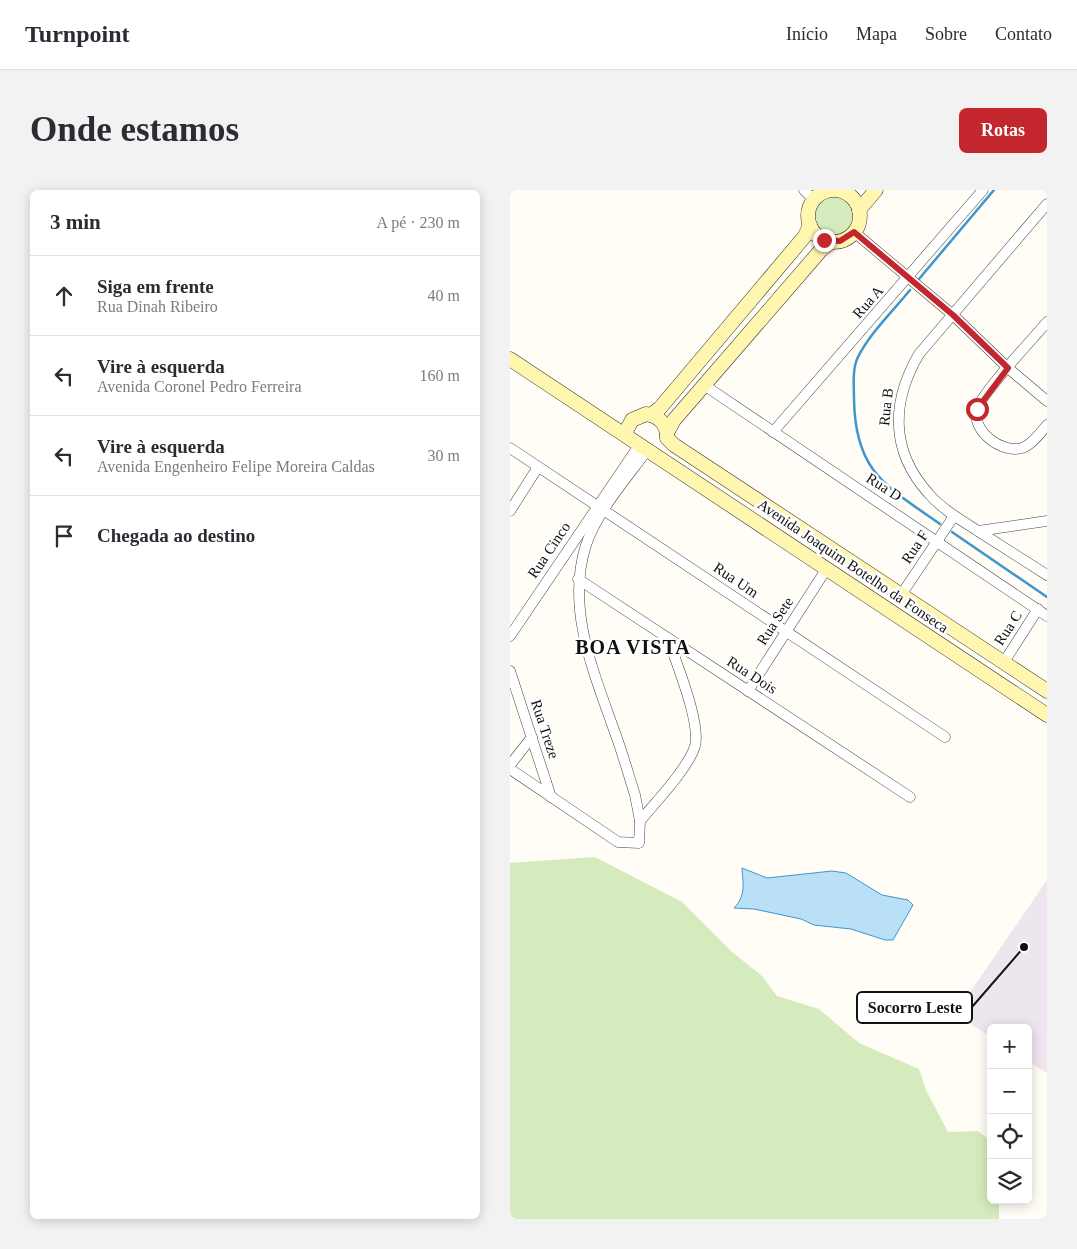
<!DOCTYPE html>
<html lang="pt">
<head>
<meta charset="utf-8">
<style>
  body { margin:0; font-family:Georgia,serif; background:#f2f2f3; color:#2b2b33 }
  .controls { position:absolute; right:15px; bottom:15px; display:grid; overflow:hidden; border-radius:8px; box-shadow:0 2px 12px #0003 }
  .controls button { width:45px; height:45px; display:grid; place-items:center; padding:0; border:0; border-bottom:1px solid #e1e1e2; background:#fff; color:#2b2b33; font:25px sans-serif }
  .stop { position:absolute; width:15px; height:15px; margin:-11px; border:4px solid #c4262e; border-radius:50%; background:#fff }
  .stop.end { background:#c4262e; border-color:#fff; box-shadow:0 1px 5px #0008 }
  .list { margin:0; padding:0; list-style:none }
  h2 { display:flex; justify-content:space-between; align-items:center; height:65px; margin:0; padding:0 20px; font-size:21px }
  h2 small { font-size:16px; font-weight:400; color:#7c7c81 }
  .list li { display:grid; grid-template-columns:32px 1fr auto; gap:15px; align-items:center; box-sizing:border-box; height:80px; padding:0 20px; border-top:1px solid #e1e1e2 }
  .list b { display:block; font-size:19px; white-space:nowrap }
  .list p { margin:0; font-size:16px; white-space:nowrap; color:#7c7c81 }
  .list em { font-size:16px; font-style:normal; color:#7c7c81 }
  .icon { flex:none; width:28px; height:28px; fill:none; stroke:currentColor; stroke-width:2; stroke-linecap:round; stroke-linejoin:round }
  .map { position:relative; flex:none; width:537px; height:1029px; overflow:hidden; border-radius:8px }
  header { display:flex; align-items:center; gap:30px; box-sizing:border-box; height:70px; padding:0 25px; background:#fff; border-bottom:1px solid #e1e1e2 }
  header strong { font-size:24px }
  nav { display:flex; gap:28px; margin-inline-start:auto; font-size:18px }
  .intro { display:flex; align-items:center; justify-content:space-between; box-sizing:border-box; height:120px; padding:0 30px }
  h1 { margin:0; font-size:35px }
  .button { padding:12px 22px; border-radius:8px; background:#c4262e; color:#fff; font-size:18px; font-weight:700 }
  main { display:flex; gap:30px; padding:0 30px }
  aside { flex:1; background:#fff; border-radius:8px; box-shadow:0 2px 12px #0003 }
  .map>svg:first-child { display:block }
  .industrial { fill:#eee6ef }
  .green { fill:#d5ebbd }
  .water { fill:#b9e0f7; stroke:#3f96cf }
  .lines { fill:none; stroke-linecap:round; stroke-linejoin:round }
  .stream { stroke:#3f96cf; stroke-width:2.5 }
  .street-casing { stroke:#444; stroke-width:11 }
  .secondary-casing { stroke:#333; stroke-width:15 }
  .street { stroke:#fff; stroke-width:10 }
  .secondary { stroke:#fff6b0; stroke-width:14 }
  .route { stroke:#c4262e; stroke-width:6 }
  .labels { text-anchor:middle; stroke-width:5; stroke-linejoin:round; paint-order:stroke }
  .street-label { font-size:15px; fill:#111; stroke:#fff }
  .district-label { font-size:20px; font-weight:bold; letter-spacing:1px; fill:#111; stroke:#fff }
  .leader { fill:none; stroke:#111; stroke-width:2 }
  .callout-dot { fill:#111; stroke:#fff; stroke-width:2 }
  .callout { fill:#fff; stroke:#111; stroke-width:2 }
  .callout-label { font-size:16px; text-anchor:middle; font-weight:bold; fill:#111 }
</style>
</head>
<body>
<header>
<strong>Turnpoint</strong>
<nav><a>Início</a><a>Mapa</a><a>Sobre</a><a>Contato</a></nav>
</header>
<div class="intro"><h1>Onde estamos</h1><a class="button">Rotas</a></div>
<main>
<aside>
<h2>3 min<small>A pé · 230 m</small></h2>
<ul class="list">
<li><svg class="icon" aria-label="ahead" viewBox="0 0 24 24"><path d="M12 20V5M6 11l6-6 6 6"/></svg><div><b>Siga em frente</b><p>Rua Dinah Ribeiro</p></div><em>40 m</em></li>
<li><svg class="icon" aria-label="left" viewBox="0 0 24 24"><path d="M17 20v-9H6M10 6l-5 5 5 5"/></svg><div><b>Vire à esquerda</b><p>Avenida Coronel Pedro Ferreira</p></div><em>160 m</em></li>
<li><svg class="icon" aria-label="left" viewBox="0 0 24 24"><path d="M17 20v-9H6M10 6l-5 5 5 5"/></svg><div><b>Vire à esquerda</b><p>Avenida Engenheiro Felipe Moreira Caldas</p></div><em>30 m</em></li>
<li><svg class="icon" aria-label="arrive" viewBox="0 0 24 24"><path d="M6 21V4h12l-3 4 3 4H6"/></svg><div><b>Chegada ao destino</b></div></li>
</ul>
</aside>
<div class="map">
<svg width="537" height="1029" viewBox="0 0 537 1029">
  <rect width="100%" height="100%" fill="#fffdf5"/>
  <!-- industrial -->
  <path class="industrial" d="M537,690V883L518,871V838H481V847L445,824Z"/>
  <!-- green -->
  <g class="green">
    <circle cx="324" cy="26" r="19"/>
    <path d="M85,667L172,712L221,761L252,786L267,806L309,819L349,853L409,879L416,900L438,942L468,941L481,951V1010H489V1029H0V673Z"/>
  </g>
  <!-- water -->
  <path class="water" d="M232,678L257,688L322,681L336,683L372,705L398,710L403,715L383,750H375L341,739L304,735L291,729L244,719L224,718C236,706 233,694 232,678Z"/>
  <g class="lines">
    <!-- stream -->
    <g class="stream">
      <path d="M409,89L484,0"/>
      <path d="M400,100C383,121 360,143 348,167C342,179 344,196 344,209C345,282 376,296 430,334"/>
      <path d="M442,342L537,407"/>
    </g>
    <!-- street casing -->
    <g class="street-casing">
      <g id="street">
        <path d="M294,0L304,10"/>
        <path d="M537,14L409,164C381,212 380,261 419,304C432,319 451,330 468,341L537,331"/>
        <path d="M344,42L443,125L498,178L537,211"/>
        <path d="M537,132C523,149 473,201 467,219C461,241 492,264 512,258C522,255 531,242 537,235"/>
        <path d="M194,195L537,426"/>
        <path d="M263,242L473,0"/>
        <path d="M0,258L435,547"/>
        <path d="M0,321L28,277"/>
        <path d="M468,341L537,385"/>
        <path d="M68,389L400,607"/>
        <path d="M391,405L444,326"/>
        <path d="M0,446L130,254"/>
        <path d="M494,472L528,419"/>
        <path d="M0,481L41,607"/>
        <path d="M238,501L317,378"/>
        <path d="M0,575L22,547"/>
        <path d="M0,579L108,652L129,653L130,631L125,605C118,583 112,561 104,540C83,480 56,418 76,355C88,320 117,288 138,259"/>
        <path d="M130,631C145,613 179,577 185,556C191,532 166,473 158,448"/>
      </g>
    </g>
    <!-- secondary casing -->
    <g class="secondary-casing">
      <g id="secondary">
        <circle cx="324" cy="26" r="26"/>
        <path d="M349,20L366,0"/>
        <path d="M0,169L537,525"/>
        <path d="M141,225L150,218L295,46L300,35"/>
        <path d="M115,243L122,230L136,224C149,226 157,234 157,247"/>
        <path d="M157,243L164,230L311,60L321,52"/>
        <path d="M157,248L164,255L537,501"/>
      </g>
    </g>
    <!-- street -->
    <use href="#street" class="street"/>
    <!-- secondary -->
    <use href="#secondary" class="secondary"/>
  </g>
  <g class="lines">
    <!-- route -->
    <path class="route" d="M314,50L330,51L344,42L443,125L498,178L467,219"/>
  </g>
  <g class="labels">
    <!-- street labels -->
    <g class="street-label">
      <text transform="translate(358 112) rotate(-49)" y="5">Rua A</text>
      <text transform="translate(376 217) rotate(-84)" y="5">Rua B</text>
      <text transform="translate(374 297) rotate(33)" y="5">Rua D</text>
      <text transform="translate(405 357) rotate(-56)" y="5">Rua F</text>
      <text transform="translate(39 360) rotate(-56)" y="5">Rua Cinco</text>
      <text transform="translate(343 376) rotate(34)" y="5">Avenida Joaquim Botelho da Fonseca</text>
      <text transform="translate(226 390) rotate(34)" y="5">Rua Um</text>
      <text transform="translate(265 431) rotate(-57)" y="5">Rua Sete</text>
      <text transform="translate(498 438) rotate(-57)" y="5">Rua C</text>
      <text transform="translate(242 485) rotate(33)" y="5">Rua Dois</text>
      <text transform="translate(35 539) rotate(72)" y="5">Rua Treze</text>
    </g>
    <!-- district labels -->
    <g class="district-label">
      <text x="123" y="464">BOA VISTA</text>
    </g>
  </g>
  <!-- callouts -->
  <path class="leader" d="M514 757L462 817"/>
  <circle class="callout-dot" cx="514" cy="757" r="5"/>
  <rect class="callout" x="347" y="802" width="115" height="31" rx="5"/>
  <g class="callout-label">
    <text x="405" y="823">Socorro Leste</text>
  </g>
</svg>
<div class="controls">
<button>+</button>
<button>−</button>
<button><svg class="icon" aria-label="locate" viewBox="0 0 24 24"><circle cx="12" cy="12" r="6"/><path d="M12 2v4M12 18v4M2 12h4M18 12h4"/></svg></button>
<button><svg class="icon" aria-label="layers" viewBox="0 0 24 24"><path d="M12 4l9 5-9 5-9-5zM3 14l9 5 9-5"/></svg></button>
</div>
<div class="stop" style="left:467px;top:219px"></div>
<div class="stop end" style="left:314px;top:50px"></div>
</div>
</main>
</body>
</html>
